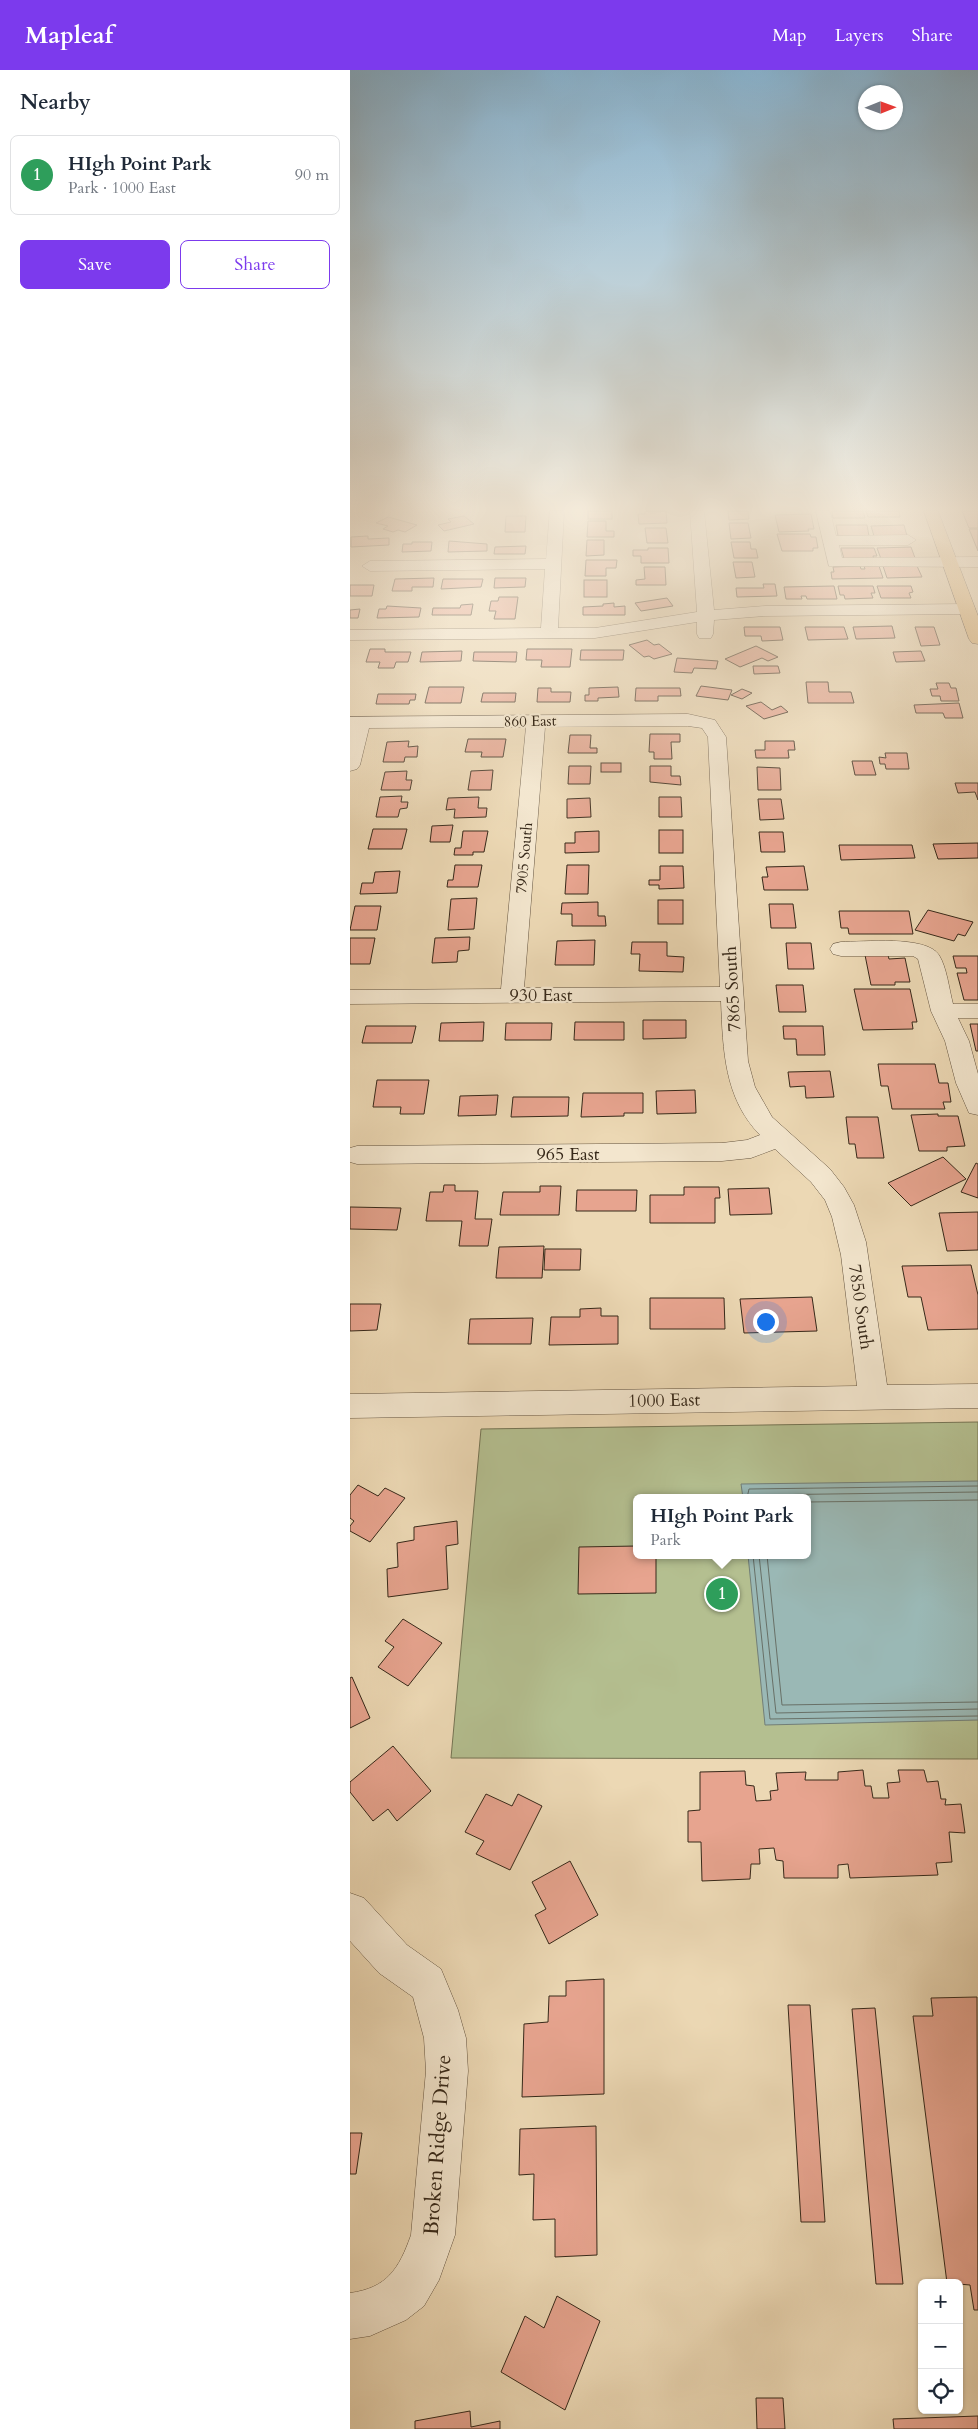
<!DOCTYPE html>
<html lang="en">
<head>
<meta charset="utf-8">
<style>
  body { margin:0; font-family:Cardo,serif; background:#f6f6f7; color:#1f2937 }
  .controls { position:absolute; right:15px; bottom:15px; display:grid; overflow:hidden; border-radius:8px; box-shadow:0 1px 4px #0004 }
  .controls button { width:45px; height:45px; display:grid; place-items:center; padding:0; border:0; border-bottom:1px solid #e0e1e3; background:#fff; color:#1f2937; font:25px sans-serif }
  .compass { position:absolute; left:508px; top:15px; width:45px; height:45px; border-radius:50%; background:#fff; box-shadow:0 1px 4px #0004; rotate:89deg }
  .you { position:absolute; left:415px; top:1251px; width:18px; height:18px; margin:-12px; border:4px solid #fff; border-radius:50%; background:#1a73e8; box-shadow:0 0 0 8px #1a73e833 }
  .badge { display:grid; place-items:center; width:32px; height:32px; border-radius:50%; background:#7c3aed; color:#fff; font-size:16px; font-weight:700 }
  .pin { position:absolute; translate:-50% -50%; border:2px solid #fff; box-shadow:0 1px 5px #0006 }
  .popup { position:absolute; left:283px; top:1424px; width:178px; height:65px; box-sizing:border-box; display:grid; place-content:center; border-radius:8px; background:#fff; filter:drop-shadow(0 1px 4px #0005); font-size:16px; white-space:nowrap; color:#747a83 }
  .popup b { font-size:19px; color:#1f2937 }
  .popup::after { content:''; position:absolute; left:50%; top:100%; margin-left:-10px; border:10px solid transparent; border-top-color:#fff }
  .list { margin:0; padding:0; list-style:none }
  h2 { display:flex; justify-content:space-between; align-items:center; height:65px; margin:0; padding:0 20px; font-size:21px }
  h2 small { font-size:16px; font-weight:400; color:#747a83 }
  .list li { display:grid; grid-template-columns:32px 1fr auto; gap:15px; align-items:center; box-sizing:border-box; height:80px; margin:0 10px 10px; padding:0 10px; border:1px solid #e0e1e3; border-radius:8px }
  .list b { display:block; font-size:19px; white-space:nowrap }
  .list p { margin:0; font-size:16px; white-space:nowrap; color:#747a83 }
  .list em { font-size:16px; font-style:normal; color:#747a83 }
  .actions { display:flex; gap:10px; padding:15px 20px }
  .actions a { flex:1; padding:11px 0; border:1px solid #7c3aed; border-radius:8px; text-align:center; font-size:18px; color:#7c3aed }
  .actions .main { background:#7c3aed; color:#fff }
  .icon { flex:none; width:28px; height:28px; fill:none; stroke:currentColor; stroke-width:2; stroke-linecap:round; stroke-linejoin:round }
  .map { position:relative; flex:none; width:628px; height:2359px; overflow:hidden }
  header { display:flex; align-items:center; gap:30px; box-sizing:border-box; height:70px; padding:0 25px; background:#7c3aed; color:#fff }
  header strong { font-size:24px }
  nav { display:flex; gap:28px; margin-inline-start:auto; font-size:18px }
  main { display:flex }
  aside { flex:1; background:#fff }
  .map>svg:first-child { display:block }
  .green { fill:#b4bf90; stroke:#757454; fill-rule:evenodd }
  .water { fill:#9ab8b5; stroke:#727e77 }
  .lines { fill:none; stroke-linecap:round; stroke-linejoin:round }
  .shore { stroke:#687067; stroke-width:1 }
  .building { fill:#e7a48f; stroke:#362819 }
  .minor-casing { stroke:#645440; stroke-width:1 }
  .major-casing { stroke:#362819; stroke-width:1 }
  .minor { fill:#f3e6ce; fill-rule:evenodd }
  .major { fill:#e6bc7a; fill-rule:evenodd }
  .labels { text-anchor:middle; stroke-width:4.5; stroke-linejoin:round; paint-order:stroke }
  .far-street-label { font-size:15px; fill:#362819; stroke:#f3e6ce }
  .street-label { font-size:18px; fill:#362819; stroke:#f3e6ce }
  .near-street-label { font-size:21px; fill:#362819; stroke:#f3e6ce }
</style>
</head>
<body>
<header>
<strong>Mapleaf</strong>
<nav><a>Map</a><a>Layers</a><a>Share</a></nav>
</header>
<main>
<aside>
<h2>Nearby<small></small></h2>
<ul class="list">
<li><span class="badge" style="background:#2e9e5b">1</span><div><b>HIgh Point Park</b><p>Park · 1000 East</p></div><em>90 m</em></li>
</ul>
<div class="actions"><a class="main">Save</a><a>Share</a></div>
</aside>
<div class="map">
<svg width="628" height="2359" viewBox="0 0 628 2359">
  <rect width="100%" height="100%" fill="#ecd8b4"/>
  <filter id="stains"><feTurbulence type="fractalNoise" baseFrequency=".004" numOctaves="4"/><feColorMatrix values="0 0 0 0 .2 0 0 0 0 .09 0 0 0 0 .02 0 0 0 .5 -.17"/></filter>
  <radialGradient id="worn" r=".72"><stop offset=".6" stop-color="#630" stop-opacity="0"/><stop offset="1" stop-color="#630" stop-opacity=".3"/></radialGradient>
  <!-- green -->
  <path class="green" d="M628,1352V1689L101,1688L131,1359ZM287,1428H457V1485H287Z"/>
  <!-- water -->
  <path class="water" d="M628,1411V1650L415,1655L398,1485H457V1428H393L391,1414Z"/>
  <g class="lines">
    <!-- shore -->
    <g class="shore">
      <path d="M397,1428L399,1419L628,1416"/>
      <path d="M404,1428L406,1425L628,1422"/>
      <path d="M457,1432L628,1430"/>
      <path d="M403,1485L420,1649L628,1646"/>
      <path d="M409,1485L426,1643L628,1639"/>
      <path d="M417,1485L432,1635L628,1632"/>
    </g>
  </g>
  <!-- building -->
  <g class="building">
    <rect x="238" y="441" width="24" height="8"/>
    <path d="M295,441H316L317,453L289,454L288,444H295Z"/>
    <path d="M378,441H398L399,449L379,450Z"/>
    <path d="M482,441H513L515,448H483Z"/>
    <path d="M516,441H549L550,447H518Z"/>
    <path d="M612,441H628V458H619Z"/>
    <path d="M461,444L464,459H458L459,461L429,462L425,445Z"/>
    <path d="M114,446L124,454L94,461L88,455L101,452L98,449Z"/>
    <path d="M156,446H176L175,462H155Z"/>
    <path d="M38,447L67,455L55,462L48,460L43,462L33,459L38,456L26,453Z"/>
    <path d="M238,451H256V461H264V467H237Z"/>
    <path d="M379,453H398L401,468L381,469Z"/>
    <path d="M486,455H517L519,466H488Z"/>
    <path d="M554,455L557,466H524L521,456Z"/>
    <path d="M295,458H316L318,473H297Z"/>
    <path d="M619,459H628V481Z"/>
    <path d="M427,464H460L461,467H466L468,478H463V481H432Z"/>
    <path d="M18,466V469L39,468V475L1,477V467Z"/>
    <path d="M237,470H254V485L236,486Z"/>
    <path d="M99,471L137,474V481L98,482Z"/>
    <path d="M62,472H82L81,481L52,482L53,474H62Z"/>
    <path d="M381,472H400L401,479H406L408,488H384Z"/>
    <path d="M176,476L175,484H144L145,477Z"/>
    <path d="M561,477L565,488L531,489L527,478Z"/>
    <path d="M298,478H318L319,493H291V486H283V480H298Z"/>
    <path d="M491,478H524L527,486H523L524,489H494Z"/>
    <path d="M236,490H267L266,498H256V506H235Z"/>
    <path d="M383,492H402L405,507L386,508Z"/>
    <path d="M510,496L511,499H515L514,496H529L533,508L482,509L481,502H484L483,497Z"/>
    <path d="M533,496H567L572,507L537,508Z"/>
    <path d="M294,497H315L316,515H286V510L295,509Z"/>
    <path d="M84,508L83,517H62V521H42L45,509Z"/>
    <path d="M145,508H176L175,517L144,518Z"/>
    <path d="M93,509H133L131,517L91,519Z"/>
    <rect x="234" y="510" width="23" height="17"/>
    <path d="M413,514H425L427,526L387,527L386,518H414Z"/>
    <path d="M0,515H24L22,526H0Z"/>
    <path d="M484,516L487,529H457L456,526H451L452,529H436L434,517Z"/>
    <path d="M488,516H523L525,523H521L523,528L495,529L494,525H490Z"/>
    <path d="M527,516H561L563,522L559,523L561,528H531Z"/>
    <path d="M149,527H168L165,549H144L146,541H139L141,531H148Z"/>
    <path d="M317,528L323,536L291,541L285,533Z"/>
    <path d="M264,533V537L275,536V545H233V537L253,536V534Z"/>
    <path d="M123,534L121,545H82L83,538H110L111,535Z"/>
    <path d="M37,536L71,538L69,547L27,548L29,539H36Z"/>
    <path d="M10,539L8,548H0V540Z"/>
    <path d="M542,556L545,568L506,569L503,557Z"/>
    <path d="M394,557H430L433,570L412,571L411,566H395Z"/>
    <path d="M455,557H494L498,569L458,570Z"/>
    <path d="M565,557H584L590,575L571,576Z"/>
    <path d="M297,570L304,575L309,574L322,584L304,589L299,586L294,587L279,575Z"/>
    <path d="M406,576L428,587L418,591L412,588L390,597L375,589Z"/>
    <path d="M20,579H35V582H61L58,592H46L44,598H28L30,592H16Z"/>
    <path d="M177,579H222L220,597H191L192,590H176Z"/>
    <path d="M231,580H274L273,590H230Z"/>
    <path d="M112,581L111,591L70,592L72,582Z"/>
    <path d="M571,581L575,591L546,592L543,582Z"/>
    <path d="M124,582H167L166,592L123,591Z"/>
    <path d="M327,588L368,591L366,599L344,598L342,603L324,602Z"/>
    <path d="M403,596H428L430,603L404,604Z"/>
    <path d="M456,612H478L479,622H501L504,633H458Z"/>
    <path d="M586,613H599L601,618H606L609,631H591L590,626H582L580,619H588Z"/>
    <path d="M351,616L382,620L378,630L346,626Z"/>
    <path d="M79,617H114L111,633H75Z"/>
    <path d="M268,617L269,627L248,628V631H235V625H239V618Z"/>
    <path d="M188,618H201V622H221L220,632H187Z"/>
    <path d="M286,618H330L331,626H308V631H285Z"/>
    <path d="M392,619L402,623L392,629L381,625Z"/>
    <path d="M133,623H166L165,632H131Z"/>
    <path d="M28,624H66L65,630H60L59,634H26Z"/>
    <path d="M411,632L422,640L431,636L438,642L414,649L396,636Z"/>
    <path d="M609,633L613,648H595L593,643H566L564,635Z"/>
    <path d="M300,664H330V672H321L322,689H304V682H299Z"/>
    <path d="M220,665H241L240,678H247V683H218Z"/>
    <path d="M118,669H156L153,687H131L132,682H115Z"/>
    <path d="M59,671L58,677L68,676L67,687H55L54,692H33L37,672Z"/>
    <path d="M415,671H444L445,680H438L439,688H406L405,680H415Z"/>
    <path d="M535,683H557L559,699H536L535,694H530L529,687L536,688Z"/>
    <path d="M502,691H522L526,705H505Z"/>
    <rect x="251" y="693" width="20" height="9"/>
    <path d="M219,696H241L240,714H218Z"/>
    <path d="M300,696H321V706H330L331,715L300,712Z"/>
    <path d="M407,697L430,698L431,720H408Z"/>
    <path d="M143,700L141,720H118L121,701Z"/>
    <path d="M57,701L56,710H62L60,720H31L35,702Z"/>
    <path d="M605,713H628V730L625,722L608,723Z"/>
    <path d="M52,726L51,732H58L57,738L50,739L48,747H26L30,727Z"/>
    <path d="M129,727L128,738H137L136,747L104,748L105,739L96,740L98,728Z"/>
    <path d="M309,727H331L332,747H309Z"/>
    <path d="M240,728L241,747L217,748V729Z"/>
    <path d="M408,729H431L434,749L410,750Z"/>
    <path d="M103,755L100,772H80L82,756Z"/>
    <path d="M23,759H57L52,779H18Z"/>
    <rect x="309" y="760" width="24" height="23"/>
    <path d="M113,761H138L134,782H123V785H104L105,778H111Z"/>
    <path d="M249,761V782L215,783V773H225V762Z"/>
    <path d="M409,762H433L435,782H411Z"/>
    <path d="M628,773V788L588,789L583,774Z"/>
    <path d="M489,775H562L565,788L491,790Z"/>
    <path d="M105,795H132L128,817H97L98,810H103Z"/>
    <path d="M217,795H239L238,824H215Z"/>
    <path d="M310,796H333L334,818L309,819V815H299V810H310Z"/>
    <path d="M454,796L458,820H414L412,807H418L416,797Z"/>
    <path d="M50,801L47,823L10,824L12,813H23L25,802Z"/>
    <path d="M127,828L124,859L98,860L101,829Z"/>
    <rect x="308" y="830" width="25" height="24"/>
    <path d="M248,832V846H255L256,856H222V844H211L212,833Z"/>
    <path d="M419,834H443L446,858H421Z"/>
    <path d="M5,836H31L27,860H0Z"/>
    <path d="M578,840L623,852L615,866L608,864L604,871L565,860Z"/>
    <path d="M489,841H559L563,864H499L498,858H491Z"/>
    <path d="M120,867L119,880L108,881L107,892L82,893L85,868Z"/>
    <path d="M0,868H25L20,894H0Z"/>
    <path d="M245,870L244,895H205L207,871Z"/>
    <path d="M282,872H317V886L334,887L333,902L289,901L290,884H281Z"/>
    <path d="M436,873H461L464,899H438Z"/>
    <path d="M515,885H538L539,889L555,888L560,912H545V915H521Z"/>
    <path d="M603,886H628V930H614L607,903H617L616,898H606Z"/>
    <path d="M426,915H453L456,942H429Z"/>
    <path d="M504,919H560L567,952H562L563,959L513,960Z"/>
    <path d="M293,950H336V968L293,969Z"/>
    <path d="M134,952L133,971H89L91,953Z"/>
    <path d="M225,952H274V970H224Z"/>
    <path d="M156,953H202L201,970H155Z"/>
    <path d="M620,954H628V981H626Z"/>
    <path d="M16,956H66L62,973H12Z"/>
    <path d="M433,956H473L475,985H447L446,969H434Z"/>
    <path d="M528,994H585L589,1013H598L601,1032H593L595,1039H542L538,1016H531Z"/>
    <path d="M480,1001L484,1027L456,1028L455,1016L440,1017L438,1002Z"/>
    <path d="M27,1010H79L74,1044H50L51,1037H23Z"/>
    <path d="M345,1020L346,1043L307,1044L306,1021Z"/>
    <path d="M233,1023H293V1043H274V1046L231,1047Z"/>
    <path d="M148,1025L146,1045L108,1046L110,1026Z"/>
    <path d="M163,1027H219L218,1046L161,1047Z"/>
    <path d="M588,1044V1046H608L615,1076L597,1077V1081H569L561,1045Z"/>
    <path d="M496,1047H528L534,1088H507L505,1074H499Z"/>
    <path d="M593,1087L616,1109L561,1136L538,1113Z"/>
    <path d="M626,1093L628,1094V1128L611,1122Z"/>
    <path d="M94,1115H105V1121H128L125,1149H142L138,1176H109L112,1151H76L80,1122H93Z"/>
    <path d="M190,1116H211L209,1145H150L153,1122H190Z"/>
    <path d="M334,1117H369L370,1128H365V1153H300V1125H334Z"/>
    <path d="M419,1118L422,1144L380,1145L378,1119Z"/>
    <path d="M227,1120H287L286,1141H226Z"/>
    <path d="M0,1137L51,1138L47,1160L0,1159Z"/>
    <path d="M628,1142V1180L597,1181L589,1143Z"/>
    <path d="M194,1176L192,1208H146L149,1177Z"/>
    <path d="M195,1179H231L230,1200H194Z"/>
    <path d="M621,1195L628,1225V1259L578,1260L571,1227H558L552,1196Z"/>
    <path d="M462,1227L467,1261L394,1263L390,1229Z"/>
    <path d="M300,1228H374L375,1259H300Z"/>
    <path d="M0,1234H31L27,1260L0,1261Z"/>
    <path d="M251,1238V1246H268V1274L199,1275L201,1247H230V1239Z"/>
    <path d="M183,1248L181,1274H118L120,1249Z"/>
    <path d="M8,1415L28,1426L35,1418L55,1428L20,1472L0,1461V1456L4,1451L0,1448V1425Z"/>
    <path d="M107,1451L108,1474L96,1476L98,1519L38,1527L37,1499L48,1497L47,1473L64,1470V1457Z"/>
    <path d="M287,1476V1485H306V1523L228,1524L229,1477Z"/>
    <path d="M53,1549L92,1573L58,1616L28,1597L44,1577L35,1571Z"/>
    <path d="M2,1607L20,1648L0,1658V1608Z"/>
    <path d="M43,1676L81,1721L47,1751L38,1739L23,1751L0,1722V1712Z"/>
    <path d="M513,1700L515,1716H521L523,1728H539L537,1713L550,1712L548,1700H574L577,1712L588,1711L591,1729H596L595,1735L611,1734L615,1763L599,1762L602,1792L586,1793L588,1805L500,1808L498,1794L488,1795V1808H434L433,1791L426,1790L424,1778L409,1779L410,1794H401L400,1809L352,1811L351,1772H338V1741L350,1740V1702L395,1701L396,1715L404,1716L406,1731L421,1730L420,1721L428,1720L426,1703L456,1702L455,1710H488V1702Z"/>
    <path d="M136,1724L162,1736L168,1724L192,1736L160,1800L126,1784L134,1771L115,1762Z"/>
    <path d="M220,1791L248,1845L199,1874L185,1845L196,1839L182,1812Z"/>
    <path d="M254,1909V2024L172,2027L174,1954L198,1952L199,1926H216V1911Z"/>
    <path d="M627,1927L628,2240H624L620,2215L597,2213L563,1946H583L581,1928Z"/>
    <path d="M438,1935H460L475,2152H451Z"/>
    <path d="M525,1938L553,2214H526L502,1939Z"/>
    <path d="M246,2056L247,2185L205,2187V2149L183,2150L184,2104L169,2105L170,2059Z"/>
    <path d="M0,2063H12L6,2104H0Z"/>
    <path d="M207,2226L250,2251L215,2340L151,2302L175,2246L194,2258Z"/>
    <path d="M406,2328H433L435,2359H407Z"/>
    <path d="M120,2341L121,2357L150,2351V2359H65V2351Z"/>
    <path d="M628,2346V2359H544L543,2349Z"/>
  </g>
  <g class="lines">
    <!-- minor casing -->
    <g class="minor-casing">
      <g id="minor">
        <path d="M200,441H214L208,558H245L347,542L340,441H354L364,540L415,536L617,534L623,535L625,539L623,543L617,544L415,546L364,550L363,564L361,568H349L347,564V552L245,568L0,570V560L191,558L195,499L20,501L12,496L20,491L196,489Z"/>
        <path d="M466,441H480L486,466L558,465L566,470L558,475H489L492,488L628,487V497L479,496Z"/>
        <path d="M338,644L365,650L376,667L398,991L405,1017L422,1047L480,1099L494,1117L504,1135L516,1172L537,1315L628,1314V1338L0,1348V1324L507,1316L491,1185L482,1147L475,1130L461,1112L425,1079L401,1088L372,1091L7,1094L0,1092V1078L7,1076L372,1073L397,1070L410,1065C374,1028 373,980 371,931L0,934V920L151,919L176,657L19,658L10,695L7,699L0,701V647ZM338,656L352,658L358,667L370,917L174,918L195,657Z"/>
        <path d="M491,872C513,872 576,865 589,885C597,898 599,919 603,934H628V948H608L619,971L628,1004V1045L619,1043L606,1013L595,971L581,941L568,889L563,886H491L483,884L480,879L483,874Z"/>
        <path d="M0,1823L14,1828L57,1875L91,1899L108,1940L116,1968L118,2001L105,2165L89,2210L74,2236L56,2250L20,2266L0,2269V2223C37,2218 49,2199 61,2165L76,2001L74,1968L63,1927L29,1903L0,1871Z"/>
      </g>
    </g>
    <!-- major casing -->
    <g class="major-casing">
      <path id="major" d="M574,441H588L628,546V574L622,573L619,569Z"/>
    </g>
    <!-- minor -->
    <use href="#minor" class="minor"/>
    <!-- major -->
    <use href="#major" class="major"/>
  </g>
  <!-- sky -->
  <linearGradient id="sky" x2="0" y2="1"><stop stop-color="#89b6d4"/><stop offset="0.57" stop-color="#f6eddd"/><stop offset="1" stop-color="#f6eddd" stop-opacity="0"/></linearGradient>
  <rect width="628" height="771" fill="url(#sky)"/>
  <g class="labels">
    <!-- far-street labels -->
    <g class="far-street-label">
      <text transform="translate(180 651) rotate(-1)" y="5">860 East</text>
      <text transform="translate(174 788) rotate(-85)" y="5">7905 South</text>
    </g>
    <!-- street labels -->
    <g class="street-label">
      <text transform="translate(382 919) rotate(-93)" y="6">7865 South</text>
      <text x="191" y="931">930 East</text>
      <text x="218" y="1090">965 East</text>
      <text transform="translate(511 1237) rotate(82)" y="6">7850 South</text>
      <text transform="translate(314 1330) rotate(-1)" y="6">1000 East</text>
    </g>
    <!-- near-street labels -->
    <g class="near-street-label">
      <text transform="translate(87 2075) rotate(-86)" y="7">Broken Ridge Drive</text>
    </g>
  </g>
  <rect width="100%" height="100%" filter="url(#stains)"/>
  <rect width="100%" height="100%" fill="url(#worn)"/>
</svg>
<div class="controls">
<button>+</button>
<button>−</button>
<button><svg class="icon" aria-label="locate" viewBox="0 0 24 24"><circle cx="12" cy="12" r="6"/><path d="M12 2v4M12 18v4M2 12h4M18 12h4"/></svg></button>
</div>
<svg class="compass" viewBox="-18 -18 36 36"><path d="M0-13l5 13h-10z" fill="#e53935"/><path d="M0 13l5-13h-10z" fill="#747a83"/></svg>
<div class="you"></div>
<div class="pin badge" style="left:372px;top:1524px;background:#2e9e5b">1</div>
<div class="popup"><b>HIgh Point Park</b>Park</div>
</div>
</main>
</body>
</html>
